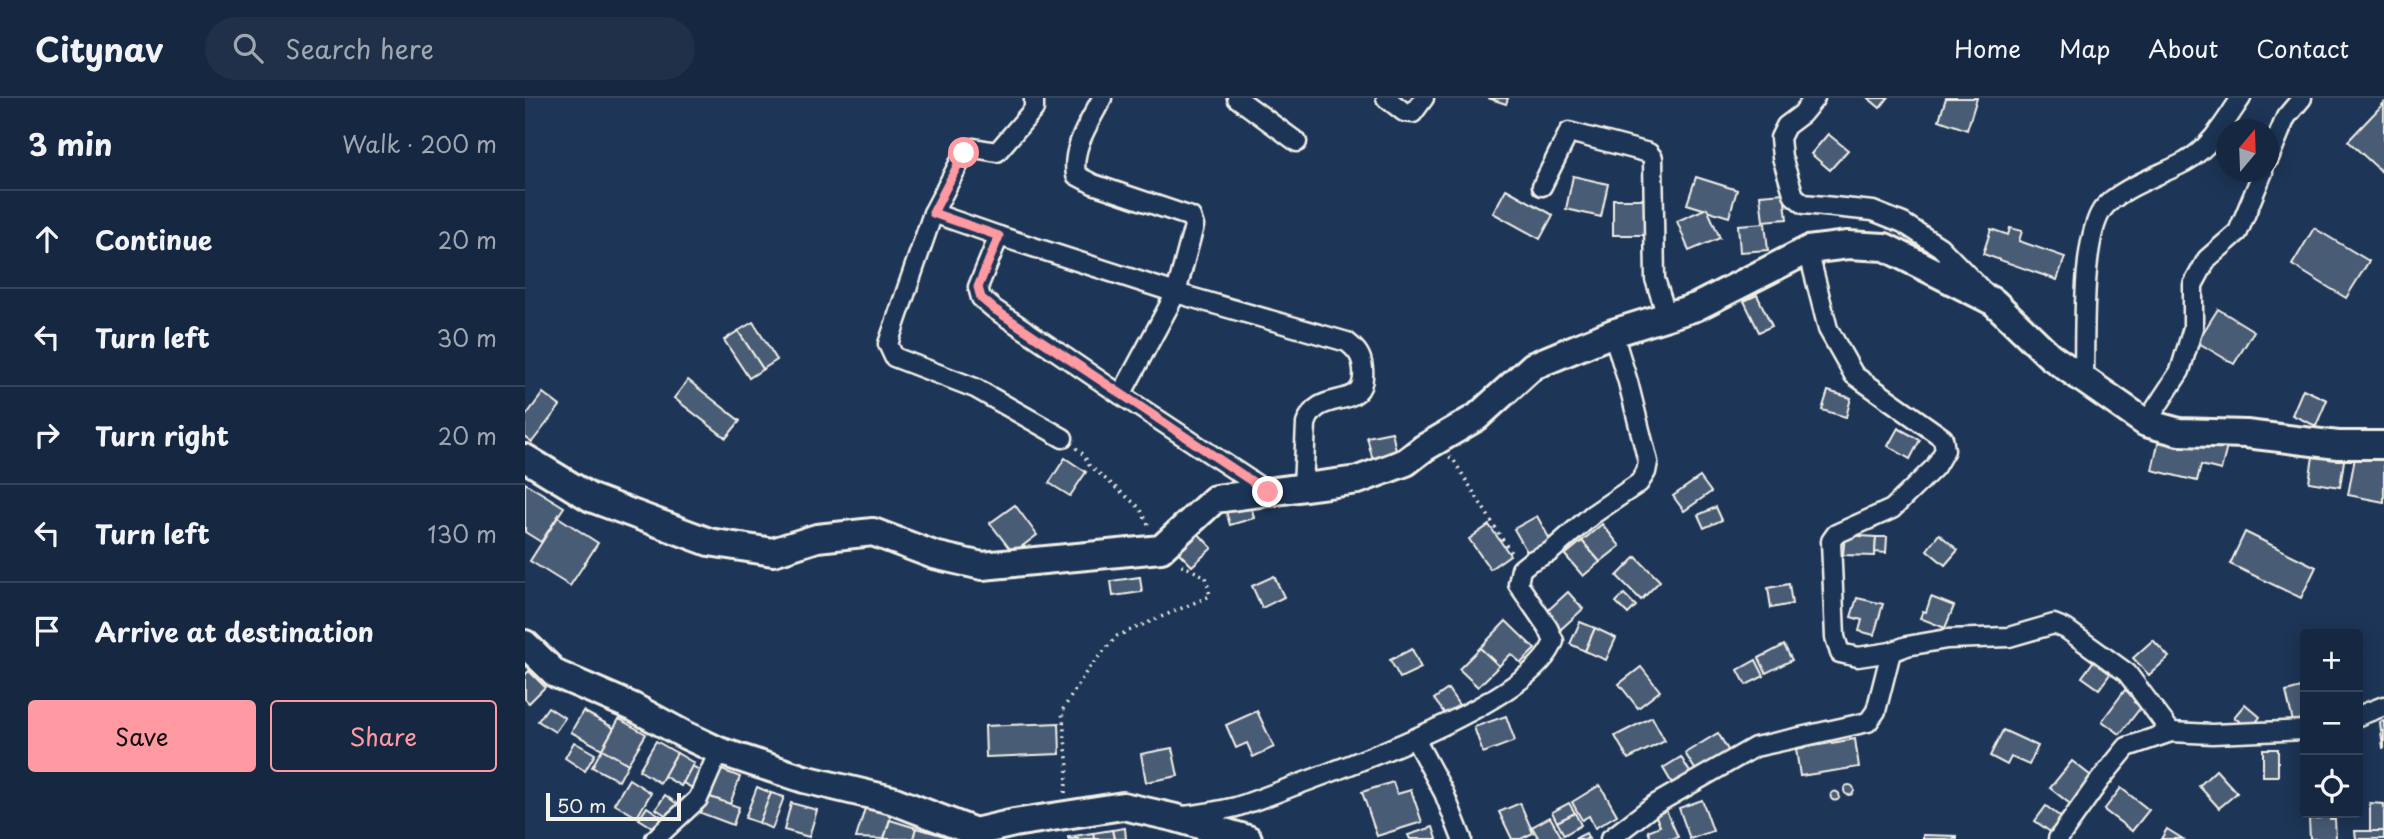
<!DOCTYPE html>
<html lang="en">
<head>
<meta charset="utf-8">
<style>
  body { margin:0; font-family:"Playpen Sans",sans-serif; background:#1f3048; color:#f1f3f6 }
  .controls { position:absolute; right:21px; bottom:21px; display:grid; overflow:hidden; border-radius:7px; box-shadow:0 4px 18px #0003 }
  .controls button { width:63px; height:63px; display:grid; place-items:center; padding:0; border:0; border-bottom:2px solid #35445a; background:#162841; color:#f1f3f6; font:35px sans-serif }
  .compass { position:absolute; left:1691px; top:21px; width:63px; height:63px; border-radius:50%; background:#162841; box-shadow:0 4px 18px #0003; rotate:19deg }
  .scale { position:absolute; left:21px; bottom:18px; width:135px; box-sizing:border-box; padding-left:7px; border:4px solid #f4f1e8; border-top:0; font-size:19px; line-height:24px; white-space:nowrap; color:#f4f1e8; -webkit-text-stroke:5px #1d3557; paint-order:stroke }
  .stop { position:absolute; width:21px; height:21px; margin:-16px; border:5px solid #ff9aa2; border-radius:50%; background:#fff }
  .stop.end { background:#ff9aa2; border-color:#fff; box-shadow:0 2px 7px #0008 }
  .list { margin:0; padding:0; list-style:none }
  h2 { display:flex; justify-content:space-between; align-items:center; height:91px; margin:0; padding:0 28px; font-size:30px }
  h2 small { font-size:23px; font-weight:400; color:#9ea6b1 }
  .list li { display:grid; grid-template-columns:46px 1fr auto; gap:21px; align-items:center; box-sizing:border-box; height:98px; padding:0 28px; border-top:2px solid #35445a }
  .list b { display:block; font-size:26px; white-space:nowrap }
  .list em { font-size:23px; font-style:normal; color:#9ea6b1 }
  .actions { display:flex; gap:14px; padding:21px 28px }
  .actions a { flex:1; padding:16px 0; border:2px solid #ff9aa2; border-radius:7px; text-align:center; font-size:24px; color:#ff9aa2 }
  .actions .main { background:#ff9aa2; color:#111 }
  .icon { flex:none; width:38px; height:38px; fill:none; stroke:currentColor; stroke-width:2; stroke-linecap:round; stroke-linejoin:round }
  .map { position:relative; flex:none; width:1859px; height:741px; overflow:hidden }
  header { display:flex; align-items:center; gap:42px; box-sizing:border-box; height:98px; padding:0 35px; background:#162841; border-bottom:2px solid #35445a }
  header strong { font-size:33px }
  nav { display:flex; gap:38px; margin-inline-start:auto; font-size:24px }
  .search { width:490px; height:63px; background:#1f3048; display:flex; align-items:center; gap:18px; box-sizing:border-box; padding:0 24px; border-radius:38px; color:#9ea6b1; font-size:26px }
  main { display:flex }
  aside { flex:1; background:#162841 }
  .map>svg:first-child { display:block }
  .building { fill:#485b74; stroke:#f4f1e8; stroke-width:2 }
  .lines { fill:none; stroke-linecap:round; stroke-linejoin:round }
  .street-casing { stroke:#f4f1e8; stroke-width:23 }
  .secondary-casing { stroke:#f4f1e8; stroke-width:32 }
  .path { stroke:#f4f1e8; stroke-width:3.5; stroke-dasharray:2 5; stroke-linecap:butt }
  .street { stroke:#1d3557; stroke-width:18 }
  .secondary { stroke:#1d3557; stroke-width:26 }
  .route { stroke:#ff9aa2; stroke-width:9 }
</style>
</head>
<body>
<header>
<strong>Citynav</strong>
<div class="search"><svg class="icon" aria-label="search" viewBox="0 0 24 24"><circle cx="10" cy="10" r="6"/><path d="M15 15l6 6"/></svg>Search here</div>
<nav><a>Home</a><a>Map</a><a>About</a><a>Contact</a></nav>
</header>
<main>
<aside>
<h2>3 min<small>Walk · 200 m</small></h2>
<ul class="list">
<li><svg class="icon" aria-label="ahead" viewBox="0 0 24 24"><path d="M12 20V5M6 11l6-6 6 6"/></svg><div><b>Continue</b></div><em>20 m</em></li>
<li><svg class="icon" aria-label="left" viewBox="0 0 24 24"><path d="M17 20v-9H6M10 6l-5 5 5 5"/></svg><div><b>Turn left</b></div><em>30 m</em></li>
<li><svg class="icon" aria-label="right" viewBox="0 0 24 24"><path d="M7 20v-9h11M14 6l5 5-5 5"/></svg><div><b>Turn right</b></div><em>20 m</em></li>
<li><svg class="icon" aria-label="left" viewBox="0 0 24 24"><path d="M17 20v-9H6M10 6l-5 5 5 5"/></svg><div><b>Turn left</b></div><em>130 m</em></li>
<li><svg class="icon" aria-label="arrive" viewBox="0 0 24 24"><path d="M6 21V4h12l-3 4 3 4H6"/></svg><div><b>Arrive at destination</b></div></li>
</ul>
<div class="actions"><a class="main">Save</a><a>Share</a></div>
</aside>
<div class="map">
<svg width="1859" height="741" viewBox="0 0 1859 741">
  <rect width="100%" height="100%" fill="#1d3557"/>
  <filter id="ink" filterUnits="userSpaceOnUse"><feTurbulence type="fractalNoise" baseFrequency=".0143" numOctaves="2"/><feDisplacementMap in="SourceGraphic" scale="14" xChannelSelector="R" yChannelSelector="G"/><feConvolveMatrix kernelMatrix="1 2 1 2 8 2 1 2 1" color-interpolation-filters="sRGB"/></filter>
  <g filter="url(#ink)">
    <!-- building -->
    <g class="building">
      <path d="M963,0H983L981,6Z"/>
      <path d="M1343,0H1363L1355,10Z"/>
      <path d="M1421,0H1452L1442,32L1414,22Z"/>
      <path d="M1859,5V76L1823,43Z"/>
      <path d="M1303,36L1323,52L1305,72L1286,56Z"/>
      <path d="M1048,78L1083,86L1076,119L1041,111Z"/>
      <path d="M1171,79L1212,92L1204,119L1162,106Z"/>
      <path d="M981,91L1028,117L1015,141L968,115Z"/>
      <path d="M1259,95L1262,121L1238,123L1235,97Z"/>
      <path d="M1088,101H1121L1122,137H1088Z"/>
      <path d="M1182,110L1195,140L1164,153L1152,123Z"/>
      <path d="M1240,125L1243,152L1215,154L1213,127Z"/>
      <path d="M1485,130L1497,133L1494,143L1540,159L1532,182L1458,156L1466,131L1483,137Z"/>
      <path d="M1789,130L1844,163L1821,200L1767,167Z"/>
      <path d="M1232,197L1247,228L1234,234L1219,203Z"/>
      <path d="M1693,211L1729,233L1709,266L1672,244Z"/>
      <path d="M228,224L252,262L238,271L213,233Z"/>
      <path d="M213,233L238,271L224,280L199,242Z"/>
      <path d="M163,282L215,323L201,340L149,300Z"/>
      <path d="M1778,291L1802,302L1791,328L1767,317Z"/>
      <path d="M1303,293L1326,300L1321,319L1297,312Z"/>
      <path d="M18,295L35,308L7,344L0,339V319Z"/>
      <path d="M1373,330L1395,342L1385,361L1363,348Z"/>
      <path d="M1636,333L1702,349L1696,372L1676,367L1672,383L1627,372Z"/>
      <path d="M867,334L873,362L849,367L842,339Z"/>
      <path d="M1789,352L1820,356L1815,389L1784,384Z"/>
      <path d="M1831,354L1859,360V404L1823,397Z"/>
      <path d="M540,360L561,374L545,398L524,385Z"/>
      <path d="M1175,379L1186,394L1159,413L1148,398Z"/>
      <path d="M0,385L39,409L16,444L0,434Z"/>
      <path d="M725,403L729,420L705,427L700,410Z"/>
      <path d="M490,407L512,437L488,455L465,425Z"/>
      <path d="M1191,409L1197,422L1179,430L1173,417Z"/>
      <path d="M1012,418L1028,447L1005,459L989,431Z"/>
      <path d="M33,419L73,445L45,488L5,463Z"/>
      <path d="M1077,426L1095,448L1075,464L1057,443Z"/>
      <path d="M964,427L985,457L965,471L944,441Z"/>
      <path d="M669,431L687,450L667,468L649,450Z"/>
      <path d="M1720,434L1791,469L1776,500L1705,466Z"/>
      <path d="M1414,436L1433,452L1420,467L1402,452Z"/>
      <path d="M1320,437L1351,439L1350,458L1318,457Z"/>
      <path d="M1351,439H1362L1361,455L1350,454Z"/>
      <path d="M1057,443L1075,464L1058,478L1040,457Z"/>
      <path d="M1111,459L1135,483L1116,502L1092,478Z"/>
      <path d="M749,478L759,499L737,510L727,488Z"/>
      <path d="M615,479L617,494L588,498L586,483Z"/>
      <path d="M1264,486L1267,506L1246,510L1243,490Z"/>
      <path d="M1043,494L1058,511L1035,532L1020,515Z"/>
      <path d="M1099,496L1111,508L1103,516L1091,504Z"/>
      <path d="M1406,499L1429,508L1420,530L1395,520L1398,513L1401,514Z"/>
      <path d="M1332,500L1358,506L1349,537L1334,533L1337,522L1326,519Z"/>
      <path d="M981,523L1010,551L996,565L986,556L974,568L955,550Z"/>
      <path d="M1055,524L1070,530L1060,553L1045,546Z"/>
      <path d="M1070,530L1091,540L1081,562L1060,553Z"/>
      <path d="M1628,542L1644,559L1624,577L1608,560Z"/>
      <path d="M1259,547L1267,562L1241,575L1234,560Z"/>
      <path d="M955,550L974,568L953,589L934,571Z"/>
      <path d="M887,551L896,570L875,580L865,562Z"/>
      <path d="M1571,560L1588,572L1574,591L1557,579Z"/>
      <path d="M1231,562L1239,578L1221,587L1213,572Z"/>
      <path d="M1116,569L1135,593L1113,610L1094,586Z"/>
      <path d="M4,573L20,589L4,605L0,601V577Z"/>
      <path d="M1780,589V626L1769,628L1761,594Z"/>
      <path d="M923,591L934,607L920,616L909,601Z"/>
      <path d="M1600,592L1612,601L1609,604L1616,609L1595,636L1577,623Z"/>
      <path d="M1720,606L1735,619L1725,632L1709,619Z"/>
      <path d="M23,609L40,620L30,634L13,623Z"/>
      <path d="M58,613L89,630L77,651L46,634Z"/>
      <path d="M732,613L749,649L728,659L722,645L711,650L701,627Z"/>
      <path d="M981,618L990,643L958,655L949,629Z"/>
      <path d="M1127,619L1140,643L1103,661L1090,638Z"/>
      <path d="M94,621L121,636L103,666L77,651Z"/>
      <path d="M1859,623V650H1858L1855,624Z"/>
      <path d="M534,625L535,656L461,659L460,628Z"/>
      <path d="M1478,632L1513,648L1504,667L1486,659L1482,667L1465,658Z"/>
      <path d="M1193,635L1206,657L1173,676L1160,655Z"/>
      <path d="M1330,641L1334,669L1275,678L1271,651Z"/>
      <path d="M131,643L152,655L135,685L114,672Z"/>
      <path d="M49,644L70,656L60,673L40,660Z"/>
      <path d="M647,650L653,678L621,684L616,656Z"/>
      <path d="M77,651L103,666L94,683L67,669Z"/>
      <rect x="1738" y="651" width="15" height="27"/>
      <path d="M152,655L169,665L156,688L139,678Z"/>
      <path d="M1156,659L1166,676L1148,687L1138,670Z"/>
      <path d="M1547,663L1570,681L1549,709L1525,690Z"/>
      <path d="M167,668L180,675L171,692L158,685Z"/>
      <path d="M192,670L215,679L205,706L182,698Z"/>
      <path d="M1691,672L1712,695L1694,710L1674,688Z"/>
      <path d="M104,681L126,695L112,719L89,706Z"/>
      <path d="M868,684L872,696L886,692L897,724L852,738L837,694Z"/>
      <path d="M1075,687L1092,717L1070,730L1064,718L1057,722L1047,704Z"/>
      <circle cx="1324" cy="692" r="5"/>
      <path d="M232,689L246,695L234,725L220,720Z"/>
      <path d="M1596,690L1624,712L1607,733L1579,712Z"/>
      <circle cx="1310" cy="698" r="4.5"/>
      <path d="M246,695L259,699L247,731L234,725Z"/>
      <path d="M140,697L155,708L147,721L131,711Z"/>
      <path d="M182,698L214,709L208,727L176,715Z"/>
      <path d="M1177,702L1188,733L1165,741L1154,710Z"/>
      <path d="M266,705L292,712L284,739L259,732Z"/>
      <path d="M995,705L1008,735L996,741H987L974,714Z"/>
      <path d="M1044,705L1050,715L1032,724L1027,714Z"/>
      <path d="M1845,705L1859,706V733H1845Z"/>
      <path d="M341,707L367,714L359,741L331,740Z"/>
      <path d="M1521,708L1542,724L1531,738L1510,723Z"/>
      <path d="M122,709L143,723L135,734L114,721Z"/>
      <path d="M1141,712L1153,739L1147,741H1126L1123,733L1135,728L1130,716Z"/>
      <path d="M1050,715L1056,727L1039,737L1032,724Z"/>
      <path d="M1794,715H1804L1805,721H1810L1811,741H1785L1784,721L1795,720Z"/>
      <path d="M1025,719L1037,740L1036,741H1014L1007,729Z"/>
      <path d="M365,722L391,730L388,741H359Z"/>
      <path d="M908,729L912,741H885L883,737Z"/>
      <path d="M391,730L420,738L419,741H388Z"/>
      <path d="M600,730L601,741H589L587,732Z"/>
      <path d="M1642,731L1658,741H1636Z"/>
      <path d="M587,732L589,741H569L568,735Z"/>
      <path d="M1830,733H1859V741H1831Z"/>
      <path d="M568,735L569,741H543V739Z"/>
      <path d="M1061,735L1064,741H1049Z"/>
      <path d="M1398,737L1432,738V741H1398Z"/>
    </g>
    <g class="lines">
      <!-- street casing -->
      <g class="street-casing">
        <g id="street">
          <path d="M577,0C565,24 546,49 551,77L568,86L666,119L669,128L651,195L596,297L469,211L456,200L453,189L474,138L651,195L822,244C832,252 837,258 838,271C842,317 793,287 781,326L778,389"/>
          <path d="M712,0L772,44"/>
          <path d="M861,0L879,14L888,15L899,0"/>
          <path d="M1290,0L1277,16L1261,28L1255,40L1257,59L1269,98L1279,106L1348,113L1378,125L1415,149L1456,191"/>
          <path d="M1744,60L1761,19L1777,0"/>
          <path d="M1017,88L1044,34L1124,55L1128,60L1130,181L1142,218"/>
          <path d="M408,115L363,246L369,259L450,290L538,340"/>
          <path d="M474,138L408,115L439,56L449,50L472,54L509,11V0"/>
          <path d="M1283,152L1303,231L1329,277L1418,340L1420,352L1410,369L1367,411L1311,436L1306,443L1310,539L1315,555L1333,559L1366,554"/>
          <path d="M1559,281C1560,241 1556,144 1577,112C1592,91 1638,76 1660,64C1686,49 1700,24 1716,0"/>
          <path d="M596,297L743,394"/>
          <path d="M1621,325L1655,273L1668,230V187L1682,161L1713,134L1738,74"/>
          <path d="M1833,618L1859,608"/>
          <path d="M890,641L919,695L937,741"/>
          <path d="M659,718C676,716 694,713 711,709C733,702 755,693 777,685C834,664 1009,601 1029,543L1023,530L993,486L996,471L1006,463L1025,454L1067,417L1114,385L1121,374L1123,364L1103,284L1088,235"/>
          <path d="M130,741L173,701L194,653"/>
          <path d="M1085,741L1129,707L1230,649L1343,624L1351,613L1366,554L1382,548L1422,541L1484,539L1529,526L1541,531L1602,575L1646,634"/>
          <path d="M1533,741L1575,682L1602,649L1646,634L1687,636L1780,632"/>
        </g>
      </g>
      <!-- secondary casing -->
      <g class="secondary-casing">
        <g id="secondary">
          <path d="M0,360L66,400L184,444L248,454L292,440L348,434L409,457L457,468L636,451L690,401L833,382L881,364L899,350L952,319L1008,268L1088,235L1171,209L1283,152L1323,147L1360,149L1469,204L1525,258L1621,325L1654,334L1721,336L1813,347H1859"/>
          <path d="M0,546L31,576L108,609L160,637L194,653L279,681L367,702L450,734L489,725L598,708L651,720L723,741"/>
        </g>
      </g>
      <!-- path -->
      <g class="path">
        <path d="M551,350L559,357L564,367L615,410L625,430"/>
        <path d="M924,359L928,361L988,458"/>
        <path d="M540,695L543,669L537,613L563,571L592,538L685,498L681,479L653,465"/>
      </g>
      <!-- street -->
      <use href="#street" class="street"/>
      <!-- secondary -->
      <use href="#secondary" class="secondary"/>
    </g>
  </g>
  <g class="lines" filter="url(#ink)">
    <!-- route -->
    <path class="route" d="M439,55L408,115L474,138L453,189L456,200L469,211L743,394"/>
  </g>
</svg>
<div class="controls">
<button>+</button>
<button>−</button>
<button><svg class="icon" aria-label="locate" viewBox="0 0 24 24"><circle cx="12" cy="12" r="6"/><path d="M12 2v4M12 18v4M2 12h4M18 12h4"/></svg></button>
</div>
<svg class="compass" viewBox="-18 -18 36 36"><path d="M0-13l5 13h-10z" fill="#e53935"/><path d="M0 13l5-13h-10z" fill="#9ea6b1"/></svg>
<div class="scale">50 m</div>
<div class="stop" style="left:439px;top:55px"></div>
<div class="stop end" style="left:743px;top:394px"></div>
</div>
</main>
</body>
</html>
